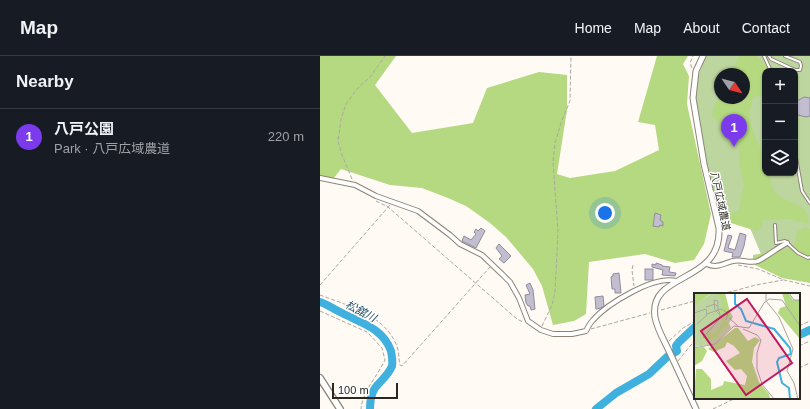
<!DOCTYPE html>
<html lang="en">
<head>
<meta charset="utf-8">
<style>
  body { margin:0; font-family:Helvetica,"Noto Sans JP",sans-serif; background:#20242c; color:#f1f3f6 }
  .controls { position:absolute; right:12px; top:12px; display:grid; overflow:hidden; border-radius:8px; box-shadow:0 1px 3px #0004 }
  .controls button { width:36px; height:36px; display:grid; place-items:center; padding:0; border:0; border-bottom:1px solid #363941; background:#171b24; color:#f1f3f6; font:20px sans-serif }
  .compass { position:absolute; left:394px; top:12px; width:36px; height:36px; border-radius:50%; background:#171b24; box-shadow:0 1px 3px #0004; rotate:125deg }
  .scale { position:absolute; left:12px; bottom:10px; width:66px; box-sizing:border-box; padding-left:4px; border:2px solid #2c2722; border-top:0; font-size:11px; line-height:14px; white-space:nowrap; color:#2c2722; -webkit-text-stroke:3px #fff; paint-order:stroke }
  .you { position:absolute; left:285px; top:157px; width:14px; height:14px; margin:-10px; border:3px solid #fff; border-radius:50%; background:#1a73e8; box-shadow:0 0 0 6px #1a73e833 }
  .badge { display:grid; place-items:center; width:26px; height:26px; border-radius:50%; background:#7c3aed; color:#fff; font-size:13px; font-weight:700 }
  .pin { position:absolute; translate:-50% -33px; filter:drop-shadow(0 1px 2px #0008) }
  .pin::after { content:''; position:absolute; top:21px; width:14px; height:12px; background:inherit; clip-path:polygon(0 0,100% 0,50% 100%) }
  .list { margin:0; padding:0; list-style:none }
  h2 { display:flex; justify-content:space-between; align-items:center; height:52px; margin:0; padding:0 16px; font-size:17px }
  h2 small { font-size:13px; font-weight:400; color:#9ea1a6 }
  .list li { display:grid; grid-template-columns:26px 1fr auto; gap:12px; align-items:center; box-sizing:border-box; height:56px; padding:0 16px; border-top:1px solid #363941 }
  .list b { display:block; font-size:15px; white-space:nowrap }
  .list p { margin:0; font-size:13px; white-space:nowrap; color:#9ea1a6 }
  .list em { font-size:13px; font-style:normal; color:#9ea1a6 }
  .icon { flex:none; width:22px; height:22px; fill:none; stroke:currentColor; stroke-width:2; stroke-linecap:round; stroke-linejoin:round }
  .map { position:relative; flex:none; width:490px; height:353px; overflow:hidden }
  header { display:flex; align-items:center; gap:24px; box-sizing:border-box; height:56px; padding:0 20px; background:#171b24; border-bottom:1px solid #363941 }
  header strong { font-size:19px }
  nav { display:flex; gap:22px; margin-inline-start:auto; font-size:14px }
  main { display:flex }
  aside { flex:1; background:#171b24 }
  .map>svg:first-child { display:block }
  .green { fill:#bdd59e; fill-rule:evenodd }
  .forest { fill:#b5d981 }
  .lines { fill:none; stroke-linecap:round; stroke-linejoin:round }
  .river { stroke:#40b1df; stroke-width:8 }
  .building { fill:#c3becf; stroke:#8f8b9b }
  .service-casing { stroke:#8d8376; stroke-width:4 }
  .minor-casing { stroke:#8d8376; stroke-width:6 }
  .tertiary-casing { stroke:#8d8376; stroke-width:7 }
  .secondary-casing { stroke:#8d8376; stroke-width:8 }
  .path { stroke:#aca7a1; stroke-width:1; stroke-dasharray:4 2; stroke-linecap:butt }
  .service { stroke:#fff; stroke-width:2 }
  .minor { stroke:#fff; stroke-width:4 }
  .tertiary { stroke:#fff; stroke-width:5 }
  .secondary { stroke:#fff; stroke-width:5.5 }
  .labels { text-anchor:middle; stroke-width:3; stroke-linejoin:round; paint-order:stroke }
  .street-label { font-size:10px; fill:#2c2722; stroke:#fff }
  .water-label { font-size:11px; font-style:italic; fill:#1c4a5e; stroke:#fff }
  .inset-river { fill:none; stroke:#40b1df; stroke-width:2 }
  .inset-road { fill:none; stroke:#aba6a0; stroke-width:1 }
  .view { fill:#c2185b; fill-opacity:0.15; stroke:#c2185b; stroke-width:2 }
  .inset-edge { fill:none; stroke:#2c2722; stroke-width:2 }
</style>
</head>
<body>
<header>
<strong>Map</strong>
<nav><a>Home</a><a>Map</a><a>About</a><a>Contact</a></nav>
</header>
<main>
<aside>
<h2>Nearby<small></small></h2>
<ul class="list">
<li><span class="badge">1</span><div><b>八戸公園</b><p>Park · 八戸広域農道</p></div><em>220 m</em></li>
</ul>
</aside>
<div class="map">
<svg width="490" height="353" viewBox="0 0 490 353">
  <rect width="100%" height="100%" fill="#fffaf4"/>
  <!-- green -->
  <path class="green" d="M386,0H490V218L447,212L430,172L400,162L387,111L375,40L376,25ZM445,15H475V117H445ZM400,18H424V42H400Z"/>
  <!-- forest -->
  <g class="forest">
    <path d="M0,0H76L55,29L92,77L153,67L167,32L219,16L247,19V54L237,118L250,122L295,115L339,94L335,69L318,66L337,0H368L363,8L369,20L367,48L391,158L384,188L374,204L355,207L325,198L269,206L266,258L254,265L233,269L222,230L213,213L186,181L170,167L146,150L128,142L102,132L70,129L21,113L14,122H0Z"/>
    <path d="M419,0H436L446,9L460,15H445V40L442,39L433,41L429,57L431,69L445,105V117H449C451,122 451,131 454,135C464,149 490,145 489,168L469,163L443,164L441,172L436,175L408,166L404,161L419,154L424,129L419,106L420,90L410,75L392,60L394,50L400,40V42H424V18H410Z"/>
    <path d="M485,171L490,173V227L462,222L433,208V199L474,192L477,176Z"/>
  </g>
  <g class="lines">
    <!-- river -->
    <g class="river">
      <path d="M0,246C8,249 14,253 22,257C41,267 63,272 71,295C72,301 73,305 72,310C68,320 60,325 55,332C51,338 50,347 50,353"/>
      <path d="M479,279L490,274"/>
      <path d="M276,353L296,337L329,318L347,301L357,295L356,290L359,286L375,271"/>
    </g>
  </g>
  <!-- building -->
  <g class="building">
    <path d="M484,41L490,42V60L486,61L478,59L475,53L477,45Z"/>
    <path d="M335,157L341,159L340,163L341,165L343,166V170L340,169L339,171L333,170Z"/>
    <path d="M161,172L165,175L156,192L142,185L144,180L151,184L156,178L154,176L156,173L158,175Z"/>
    <path d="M420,177L426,179L424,190L420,201H412L413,197L404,195L408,179L412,180L408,192L415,194Z"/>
    <path d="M179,188L191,200L184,207L179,203L182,200L176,192Z"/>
    <path d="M336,207L342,209V210L350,211L349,216L356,217L355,220L342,219L343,214L332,211V208L336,209Z"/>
    <rect x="325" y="213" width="8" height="11"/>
    <path d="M299,217L301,237H295V233H292L291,221L293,220V218Z"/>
    <path d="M210,227L213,234L215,253L211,254L210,250H208L206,247L205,239L210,238L206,229Z"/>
    <path d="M283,240L284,250L281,252L276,253L275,241Z"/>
  </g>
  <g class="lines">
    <!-- service casing -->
    <g class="service-casing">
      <g id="service">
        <path d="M444,0L451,15"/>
        <path d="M449,0L451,3L475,14H480L481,10L480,6L465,0"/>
        <path d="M475,96L482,135L490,147"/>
        <path d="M455,169L456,187L465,185L478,197L488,202L490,201"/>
      </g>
    </g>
    <!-- minor casing -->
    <g class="minor-casing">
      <g id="minor">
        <path d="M0,122L35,129L56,140L98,155L130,179L140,188L162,199L183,219L190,226L199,242L208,265L221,274L233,278H252L266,275C268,271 270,267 273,264C287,248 334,219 356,225"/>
        <path d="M387,208C397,213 404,207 413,205C422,203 430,208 438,205C448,200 457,192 467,187"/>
      </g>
    </g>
    <!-- tertiary casing -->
    <g class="tertiary-casing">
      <path id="tertiary" d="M376,353C367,334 358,314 349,295C344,284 337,273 335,261C328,215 402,229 399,172L384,108L373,42L376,15L383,0"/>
    </g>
    <!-- secondary casing -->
    <g class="secondary-casing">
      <path id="secondary" d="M0,322L20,353"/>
    </g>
    <!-- path -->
    <g class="path">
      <path d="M372,12L370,7L373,0"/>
      <path d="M32,123L22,99L18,85L21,63L26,48L37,33L50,21L65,0"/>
      <path d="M56,145L68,151L197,263L203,266"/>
      <path d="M313,209L312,214L314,230"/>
      <path d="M418,209L438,213L464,224L490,230"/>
      <path d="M0,229L70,149"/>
      <path d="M402,238L436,229L463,224"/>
      <path d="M0,239C28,250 63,258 76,288C80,297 78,302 80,309L82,310L170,211"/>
      <path d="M341,254L375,245"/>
      <path d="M0,255L47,276L62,292L65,304C57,321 43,334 41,353"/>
      <path d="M222,270L232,249L235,236L238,176L233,105L235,87L242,64L250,45L251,0"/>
      <path d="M479,270L490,265"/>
      <path d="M271,273L330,257"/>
      <path d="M349,285L363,272L375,265"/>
      <path d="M479,290L490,285"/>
      <path d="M358,305L375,284"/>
      <path d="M479,312L490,307"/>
      <path d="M393,353L416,342"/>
    </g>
    <!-- service -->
    <use href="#service" class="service"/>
    <!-- minor -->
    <use href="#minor" class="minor"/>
    <!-- tertiary -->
    <use href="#tertiary" class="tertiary"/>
    <!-- secondary -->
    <use href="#secondary" class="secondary"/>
  </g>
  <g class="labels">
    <!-- street labels -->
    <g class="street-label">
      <text transform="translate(401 145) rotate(78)" y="4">八戸広域農道</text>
    </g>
    <!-- water labels -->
    <g class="water-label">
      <text transform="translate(41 255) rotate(28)" y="4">松舘川</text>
    </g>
  </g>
  <!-- overview -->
  <g transform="translate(374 237)">
    <rect width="106" height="106" fill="#fffaf4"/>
    <path d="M18,0H26L39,24L35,30L37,35L21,51L0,54V12Z" fill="#bdd59e"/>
    <path d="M0,0H17L0,13ZM24,0H31L38,27L34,23H30L26,17L28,9ZM88,0H94L99,7H106V46L84,20L86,15L92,13ZM29,23L36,35L33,33L25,39L24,45L12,48L13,38L20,41L28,31ZM41,35H44L54,48L61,44L66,47L60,55L58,69L65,89L75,101L76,105L0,106L2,76H8L17,86V97L29,92L30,88L51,92L53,83L47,76L41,77L32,68L46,60L40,53L33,49L31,54L20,59L14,56ZM10,54L13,58L8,68L0,73V55Z" fill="#b5d981"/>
    <path class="inset-river" d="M41,0V11L47,16L52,28L80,36L96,55L97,61L85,65L83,69L88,90L95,95L96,106"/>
    <path class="inset-road" d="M72,0V8L85,24L99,56L93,78L100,90L104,106M95,0L100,7H106M12,14L21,11L23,13M0,20L12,16L13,22L3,31M13,21L27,16L34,20L32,27M35,25L44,33M49,36L63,42L67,47L63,60V76L68,91L80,106M9,45L26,25V21L24,16V8L20,7L21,17L26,22M0,55L21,51L40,33L55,35L70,10L75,6L88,7L106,33"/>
    <path class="view" d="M53,6L98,70L52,102L7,38Z"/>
    <rect width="106" height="106" class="inset-edge"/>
  </g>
</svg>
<div class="controls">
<button>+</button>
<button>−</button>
<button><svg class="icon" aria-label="layers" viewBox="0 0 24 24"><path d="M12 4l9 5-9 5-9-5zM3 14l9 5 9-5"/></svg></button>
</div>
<svg class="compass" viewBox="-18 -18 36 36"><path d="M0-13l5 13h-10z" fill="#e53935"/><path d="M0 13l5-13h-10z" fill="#9ea1a6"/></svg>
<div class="scale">100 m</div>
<div class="you"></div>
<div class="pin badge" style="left:414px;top:91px">1</div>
</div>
</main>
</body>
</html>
